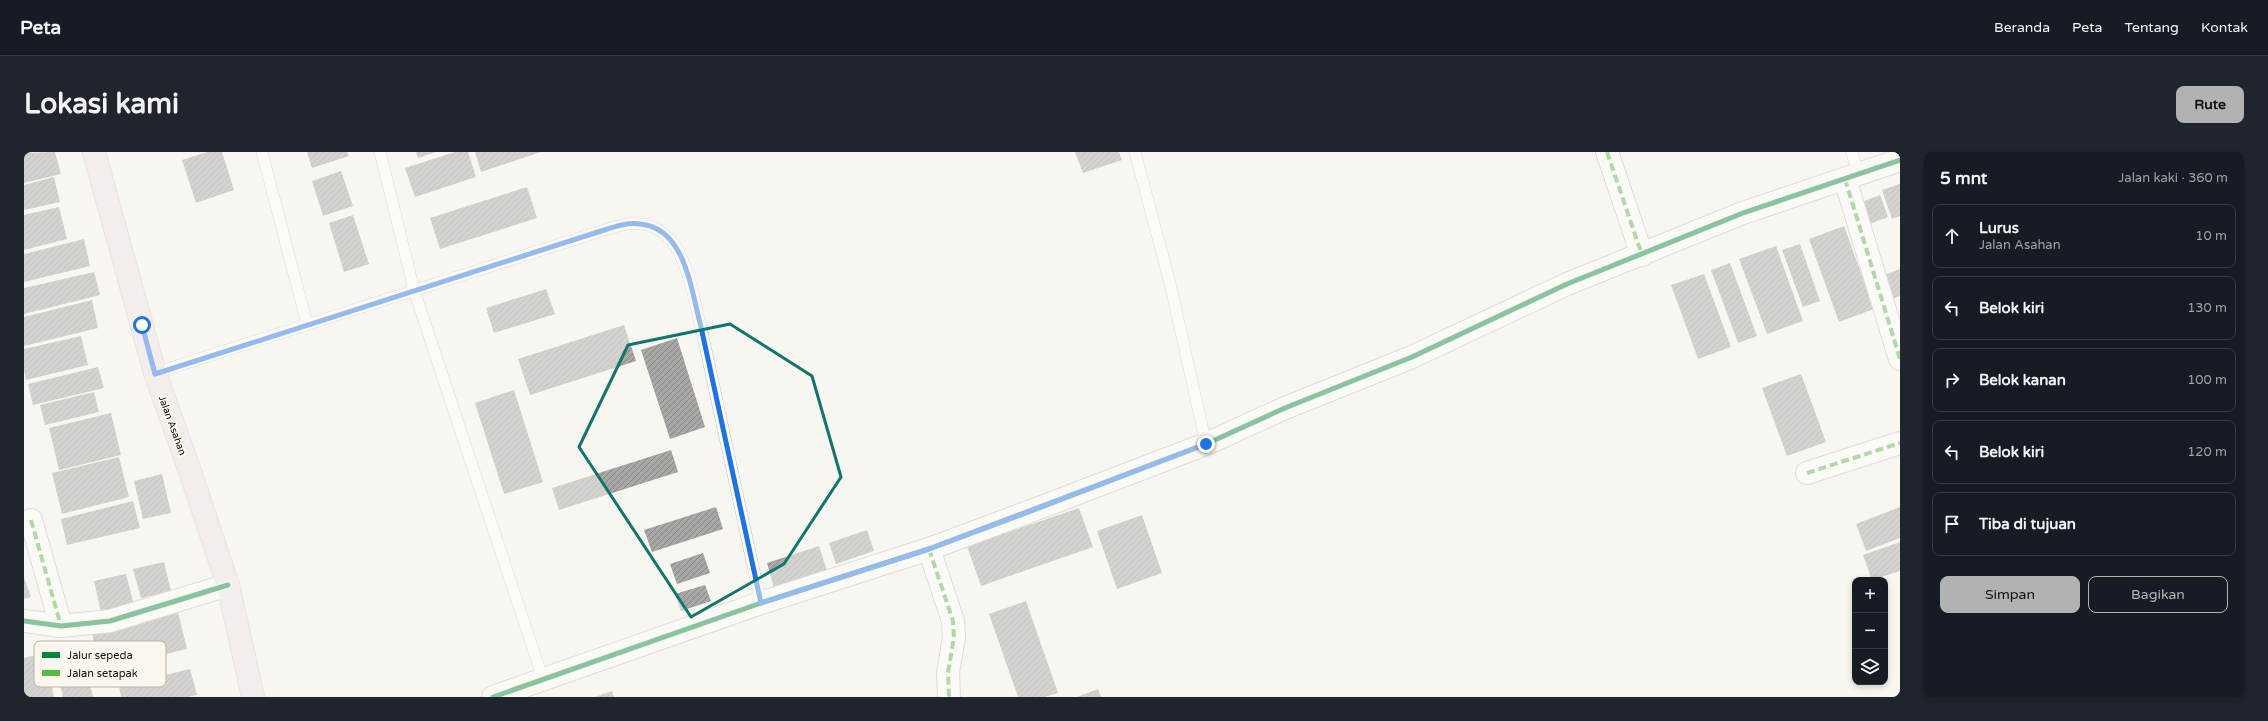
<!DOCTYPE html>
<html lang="id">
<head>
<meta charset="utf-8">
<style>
  body { margin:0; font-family:"Varela Round",sans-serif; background:#20242c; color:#f1f3f6 }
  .controls { position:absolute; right:12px; bottom:12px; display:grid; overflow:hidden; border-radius:8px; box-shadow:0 2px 6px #0003 }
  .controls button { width:36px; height:36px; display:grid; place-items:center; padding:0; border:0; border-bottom:1px solid #363941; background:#171b24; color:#f1f3f6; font:20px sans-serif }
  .stop { position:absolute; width:12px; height:12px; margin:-9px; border:3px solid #1a73e8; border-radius:50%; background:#fff }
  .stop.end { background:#1a73e8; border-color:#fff; box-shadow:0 1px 4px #0008 }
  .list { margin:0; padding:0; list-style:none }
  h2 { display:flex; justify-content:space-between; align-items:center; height:52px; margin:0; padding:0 16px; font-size:17px }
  h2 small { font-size:13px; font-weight:400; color:#9ea1a6 }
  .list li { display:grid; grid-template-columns:26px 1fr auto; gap:12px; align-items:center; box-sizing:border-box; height:64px; margin:0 8px 8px; padding:0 8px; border:1px solid #363941; border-radius:8px }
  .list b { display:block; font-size:15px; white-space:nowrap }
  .list p { margin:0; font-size:13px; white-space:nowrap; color:#9ea1a6 }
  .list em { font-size:13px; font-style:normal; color:#9ea1a6 }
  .actions { display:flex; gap:8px; padding:12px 16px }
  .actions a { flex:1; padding:9px 0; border:1px solid #b2b2b2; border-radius:8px; text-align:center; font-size:14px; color:#b2b2b2 }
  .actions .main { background:#b2b2b2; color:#111 }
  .icon { flex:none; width:22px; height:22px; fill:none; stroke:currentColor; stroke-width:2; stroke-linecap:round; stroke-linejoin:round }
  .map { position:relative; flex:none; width:1876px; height:545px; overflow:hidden; border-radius:8px }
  header { display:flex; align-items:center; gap:24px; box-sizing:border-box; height:56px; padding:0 20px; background:#171b24; border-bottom:1px solid #363941 }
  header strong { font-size:19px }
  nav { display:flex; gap:22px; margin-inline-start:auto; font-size:14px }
  .intro { display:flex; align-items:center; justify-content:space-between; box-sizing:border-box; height:96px; padding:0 24px }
  h1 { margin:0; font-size:28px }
  .button { padding:10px 18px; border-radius:8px; background:#b2b2b2; color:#111; font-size:14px; font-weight:700 }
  main { display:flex; gap:24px; padding:0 24px }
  aside { flex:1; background:#171b24; border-radius:8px; box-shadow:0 2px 6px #0003 }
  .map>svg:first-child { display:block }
  .building { fill:url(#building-hatch) }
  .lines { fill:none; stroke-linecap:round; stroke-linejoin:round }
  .lane-casing { stroke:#c0bfba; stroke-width:12 }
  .street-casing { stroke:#c0bfba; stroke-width:24 }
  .secondary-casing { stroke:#c0bfba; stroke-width:24 }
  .primary-casing { stroke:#d2d1ce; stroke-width:24 }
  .lane { stroke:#fefefd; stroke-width:11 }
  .street { stroke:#fefefd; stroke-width:22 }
  .secondary { stroke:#fefefd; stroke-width:22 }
  .primary { stroke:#eee5e7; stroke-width:22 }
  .quiet { stroke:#58b947; stroke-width:4; stroke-dasharray:8 4; stroke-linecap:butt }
  .cycleway-casing { stroke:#fbf7ed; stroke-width:8 }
  .cycleway { stroke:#00873e; stroke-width:5 }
  .route { stroke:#1a73e8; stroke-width:5 }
  .marked { fill:none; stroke:#0f766e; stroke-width:3; stroke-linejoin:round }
  .labels { text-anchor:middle; stroke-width:4; stroke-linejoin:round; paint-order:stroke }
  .street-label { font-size:10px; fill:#14130f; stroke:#fbf7ed }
  .key { fill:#fbf7ed; stroke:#b6b3aa; stroke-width:1 }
  .key-label { font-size:11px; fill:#14130f }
</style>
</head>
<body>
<header>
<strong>Peta</strong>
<nav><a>Beranda</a><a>Peta</a><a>Tentang</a><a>Kontak</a></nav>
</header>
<div class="intro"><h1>Lokasi kami</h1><a class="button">Rute</a></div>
<main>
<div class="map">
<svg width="1876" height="545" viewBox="0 0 1876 545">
  <defs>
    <pattern id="building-hatch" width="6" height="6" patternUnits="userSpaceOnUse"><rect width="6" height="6" fill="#a9a7a5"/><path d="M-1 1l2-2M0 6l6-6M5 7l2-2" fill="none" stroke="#888785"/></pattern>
  </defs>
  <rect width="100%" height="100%" fill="#f8f6f0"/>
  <!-- building -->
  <g class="building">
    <path d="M31,0L37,22L0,31V1Z"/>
    <path d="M183,0H198L210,38L172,51L158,8Z"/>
    <path d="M283,0H323L325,4L288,16Z"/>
    <path d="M392,0H412L394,6Z"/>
    <path d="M431,0H444L452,25L391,45L381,16Z"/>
    <path d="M451,0H517L457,20Z"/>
    <path d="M1051,0H1095L1098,8L1059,21Z"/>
    <path d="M317,19L329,54L299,64L288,29Z"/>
    <path d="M30,25L36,50L0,58V33Z"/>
    <path d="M1876,32V64L1868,67L1858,38Z"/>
    <path d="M503,35L513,66L416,97L406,66Z"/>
    <path d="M1856,43L1864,65L1843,73L1835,51Z"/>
    <path d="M35,55L43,87L0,98V63Z"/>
    <path d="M329,63L345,112L320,120L305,71Z"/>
    <path d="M1820,74L1850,157L1815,170L1785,87Z"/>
    <path d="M60,87L66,114L0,130V102Z"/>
    <path d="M1776,92L1796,149L1779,155L1758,98Z"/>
    <path d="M1752,94L1779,169L1743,182L1715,107Z"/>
    <path d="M1706,111L1733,184L1714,191L1687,118Z"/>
    <path d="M1876,117V144L1868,147L1860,123Z"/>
    <path d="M70,120L76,143L0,162V136Z"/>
    <path d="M1680,122L1707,195L1674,207L1647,133Z"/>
    <path d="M522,137L531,162L470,181L462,156Z"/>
    <path d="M68,148L74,176L0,194V165Z"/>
    <path d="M600,173L612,209L506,243L494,207Z"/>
    <path d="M57,184L64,213L2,228L0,218V197Z"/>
    <path d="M653,186L681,275L646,287L617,198Z"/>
    <path d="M74,215L80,236L9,253L4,232Z"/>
    <path d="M1777,222L1802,290L1763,304L1738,236Z"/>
    <path d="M490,238L519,330L480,342L451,251Z"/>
    <path d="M70,240L75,260L21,273L16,253Z"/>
    <path d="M87,261L97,303L35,318L25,276Z"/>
    <path d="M647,298L654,320L535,358L528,336Z"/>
    <path d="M95,305L105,345L38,362L28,321Z"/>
    <path d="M138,322L147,361L119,367L110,329Z"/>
    <path d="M109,349L116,376L43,393L37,367Z"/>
    <path d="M692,355L699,377L628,400L620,378Z"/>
    <path d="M1876,355V386L1842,399L1832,372Z"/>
    <path d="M1055,356L1069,395L957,434L943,394Z"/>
    <path d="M1118,363L1138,421L1093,437L1073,379Z"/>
    <path d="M843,378L850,399L812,412L805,391Z"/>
    <path d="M1876,390V419L1848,428L1839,403Z"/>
    <path d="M795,394L803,419L750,436L743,411Z"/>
    <path d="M679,401L686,421L653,432L646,412Z"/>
    <path d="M140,410L147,439L117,446L109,417Z"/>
    <path d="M102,422L111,457L78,465L70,429Z"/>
    <path d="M0,425L7,445L0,447Z"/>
    <path d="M681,433L687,449L657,459L651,442Z"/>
    <path d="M1002,449L1034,541L1021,545H994L965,462Z"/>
    <path d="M154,460L163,497L77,518L68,481Z"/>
    <path d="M56,491L69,545H39L28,497Z"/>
    <path d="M20,501L30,545H0V506Z"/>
    <path d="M166,517L173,543L163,545H97L95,534Z"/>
    <path d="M1074,537L1077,545H1053Z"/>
    <path d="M588,539L590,545H571Z"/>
  </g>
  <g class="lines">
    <!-- lane casing -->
    <g class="lane-casing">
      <g id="lane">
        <path d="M238,0L283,172"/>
        <path d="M356,0L390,138L519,527"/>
        <path d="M1111,0L1146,131L1182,292"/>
        <path d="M1828,0L1834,23"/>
        <path d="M131,221L574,80C587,76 602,70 616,72C662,76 667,139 677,175L737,451"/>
      </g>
    </g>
    <!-- street casing -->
    <g class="street-casing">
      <g id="street">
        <path d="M1583,0L1618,103"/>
        <path d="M1821,27L1876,207"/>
        <path d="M1783,321L1876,291"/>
        <path d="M7,368L37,474"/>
        <path d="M905,397L929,469L930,485L924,521L925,545"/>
        <path d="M0,469L37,474L86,469L204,433"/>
      </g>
    </g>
    <!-- secondary casing -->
    <g class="secondary-casing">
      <path id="secondary" d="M469,545L737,451L905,397L1028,351L1182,292L1261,256L1388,205L1543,132L1719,61L1876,8"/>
    </g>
    <!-- primary casing -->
    <g class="primary-casing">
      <path id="primary" d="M70,0L131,221L167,322L204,433L229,545"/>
    </g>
    <!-- lane -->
    <use href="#lane" class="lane"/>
    <!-- street -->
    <use href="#street" class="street"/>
    <!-- secondary -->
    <use href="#secondary" class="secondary"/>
    <!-- primary -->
    <use href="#primary" class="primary"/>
    <!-- quiet -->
    <g class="quiet">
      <path d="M1583,0L1618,103"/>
      <path d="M1821,27L1876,207"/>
      <path d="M1783,321L1876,291"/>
      <path d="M7,368L37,474"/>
      <path d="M905,397L929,469L930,485L924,521L925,545"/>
    </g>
    <!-- cycleway casing -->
    <g class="cycleway-casing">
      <g id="cycleway">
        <path d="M0,469L37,474L86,469L204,433"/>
        <path d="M469,545L737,451L905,397L1028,351L1182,292L1261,256L1388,205L1543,132L1719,61L1876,8"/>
      </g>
    </g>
    <!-- cycleway -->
    <use href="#cycleway" class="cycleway"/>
  </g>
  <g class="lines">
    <!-- route -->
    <path class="route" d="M118,173L131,222L574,80C587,76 602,70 616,72C662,76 667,139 677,175L737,451L905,397L1182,292"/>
  </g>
  <!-- marked area -->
  <path d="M0 0H1876V545H0ZM706,172L788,224L817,325L760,412L667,465L555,295L604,193Z" fill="#f8f6f0" fill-opacity=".55" fill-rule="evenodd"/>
  <path class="marked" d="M706,172L788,224L817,325L760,412L667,465L555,295L604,193Z"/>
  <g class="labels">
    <!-- street labels -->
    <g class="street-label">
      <text transform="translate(149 273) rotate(70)" y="4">Jalan Asahan</text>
    </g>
  </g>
  <!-- legend -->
  <rect x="10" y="489" width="132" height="46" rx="6" class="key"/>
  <rect x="18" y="500" width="18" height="6" fill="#00873e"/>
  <rect x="18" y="518" width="18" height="6" fill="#58b947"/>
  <g class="key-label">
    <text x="43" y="507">Jalur sepeda</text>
    <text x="43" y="525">Jalan setapak</text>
  </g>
</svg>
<div class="controls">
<button>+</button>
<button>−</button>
<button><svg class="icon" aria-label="layers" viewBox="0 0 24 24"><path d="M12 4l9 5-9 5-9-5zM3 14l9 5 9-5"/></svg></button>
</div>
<div class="stop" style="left:118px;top:173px"></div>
<div class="stop end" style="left:1182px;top:292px"></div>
</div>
<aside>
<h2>5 mnt<small>Jalan kaki · 360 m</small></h2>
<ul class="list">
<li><svg class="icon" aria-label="ahead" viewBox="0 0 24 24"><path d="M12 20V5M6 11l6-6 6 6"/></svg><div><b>Lurus</b><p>Jalan Asahan</p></div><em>10 m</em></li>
<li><svg class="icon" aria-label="left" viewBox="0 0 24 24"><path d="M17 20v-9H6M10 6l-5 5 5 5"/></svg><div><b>Belok kiri</b></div><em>130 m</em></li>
<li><svg class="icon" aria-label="right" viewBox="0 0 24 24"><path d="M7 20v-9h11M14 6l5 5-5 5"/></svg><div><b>Belok kanan</b></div><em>100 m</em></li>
<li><svg class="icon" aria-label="left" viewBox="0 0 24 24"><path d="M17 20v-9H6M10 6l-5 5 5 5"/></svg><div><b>Belok kiri</b></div><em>120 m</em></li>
<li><svg class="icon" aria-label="arrive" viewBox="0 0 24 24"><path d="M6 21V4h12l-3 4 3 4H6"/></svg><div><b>Tiba di tujuan</b></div></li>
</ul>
<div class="actions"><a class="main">Simpan</a><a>Bagikan</a></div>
</aside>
</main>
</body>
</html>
